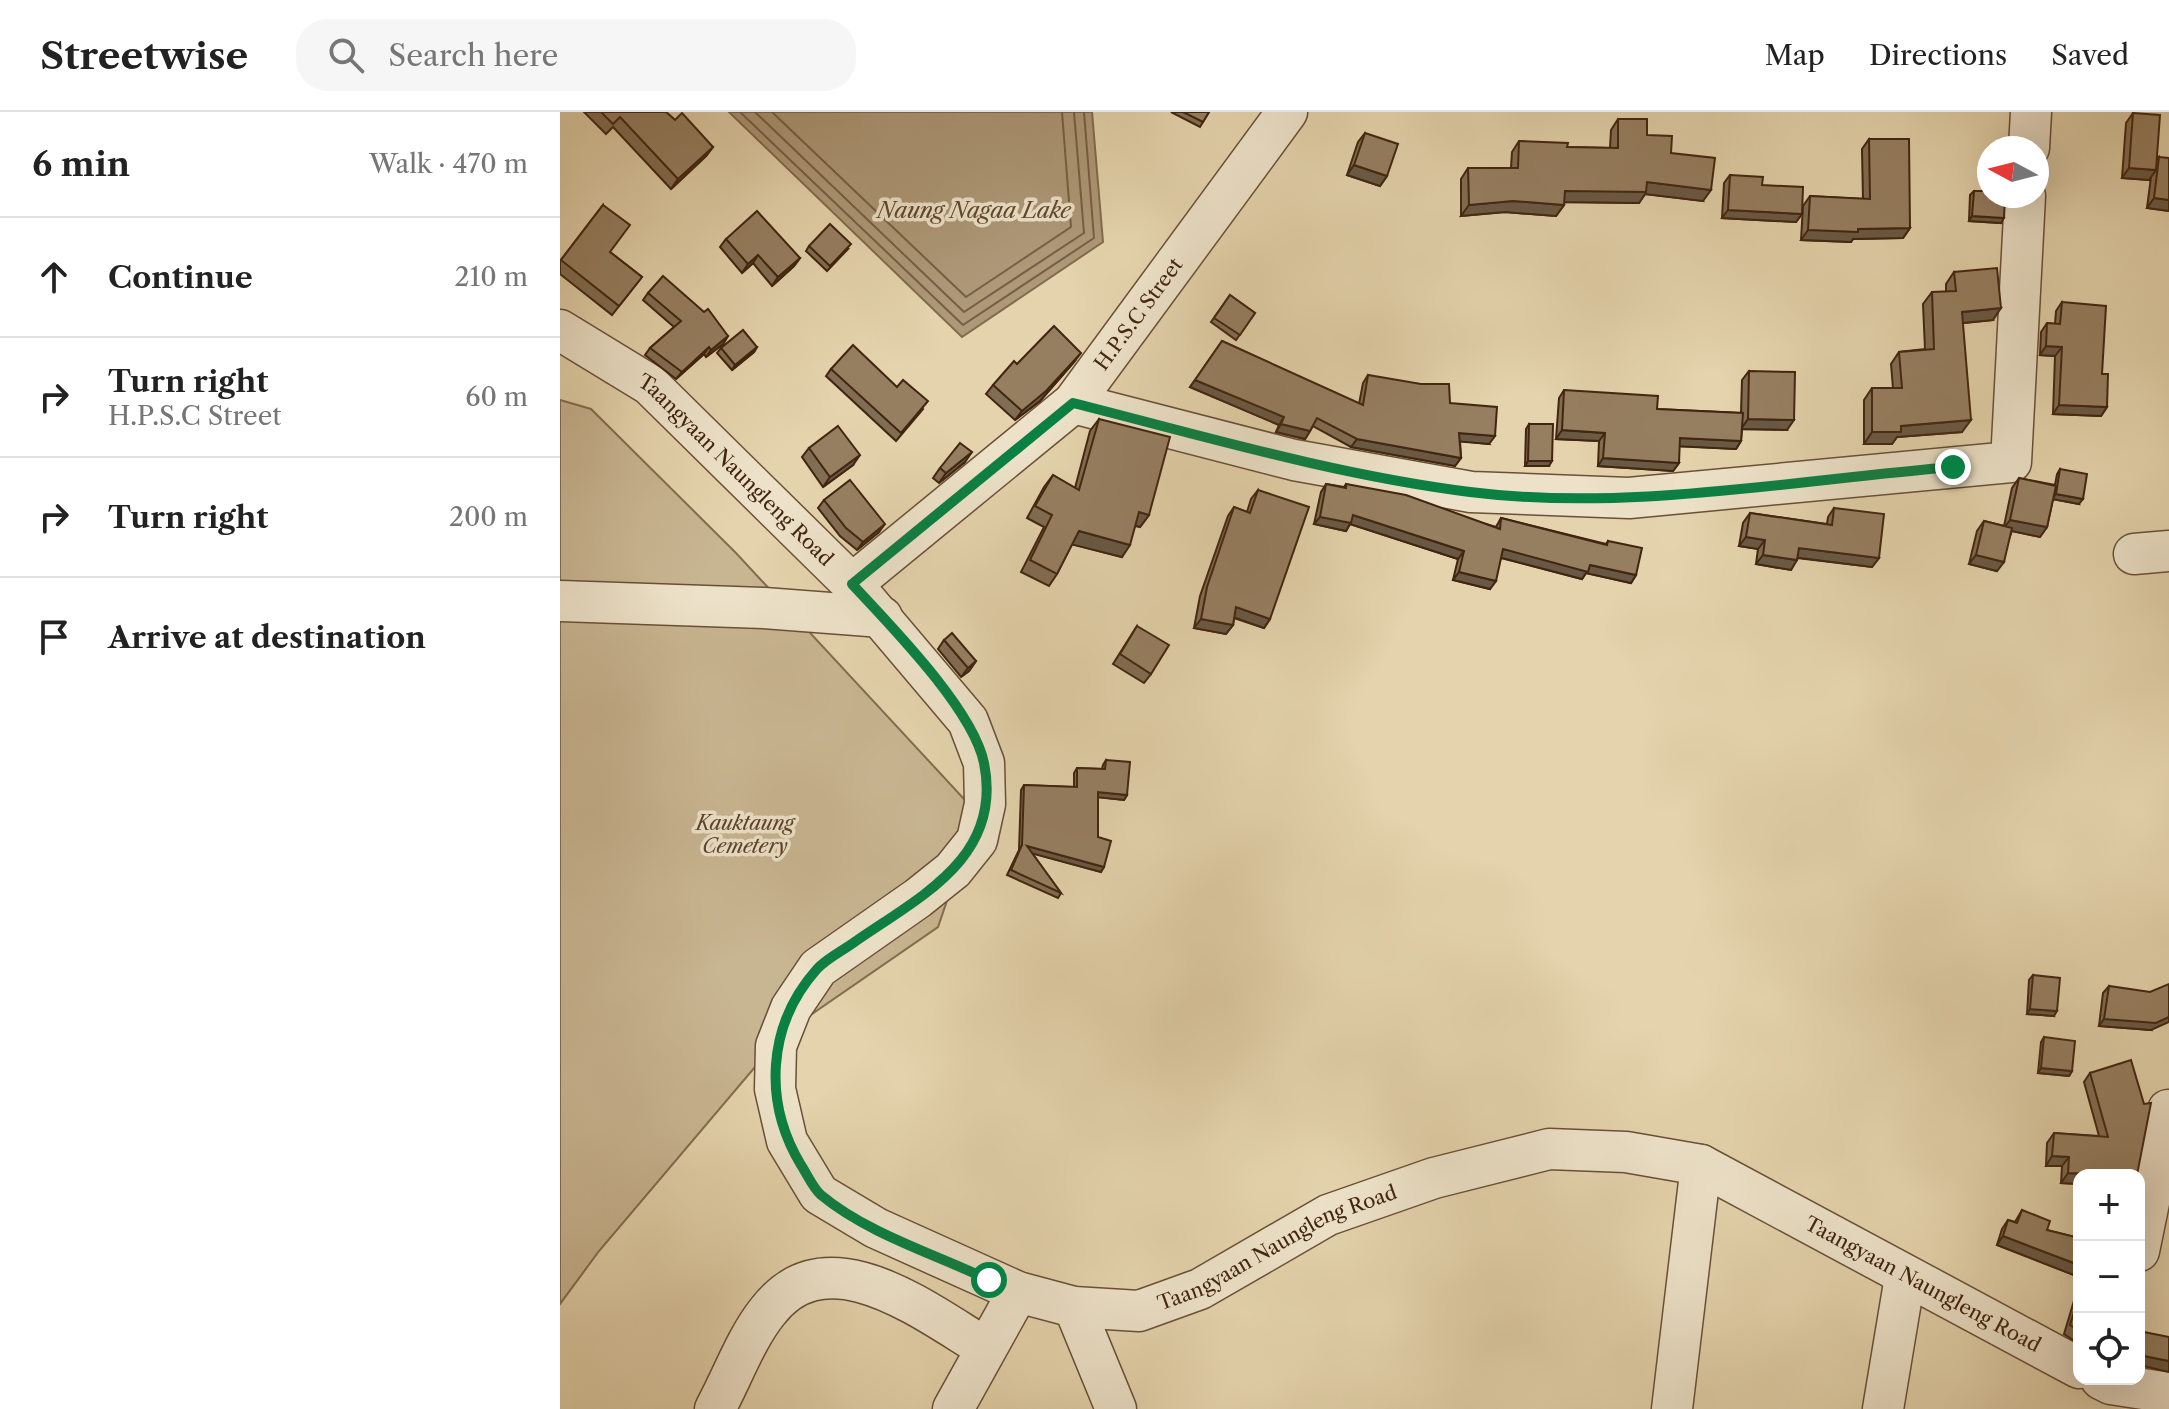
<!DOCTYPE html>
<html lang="en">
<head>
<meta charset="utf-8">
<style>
  body { margin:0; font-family:"Libre Caslon Text",serif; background:#f6f6f6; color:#222 }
  .controls { position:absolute; right:24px; bottom:24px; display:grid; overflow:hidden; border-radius:16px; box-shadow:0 8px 32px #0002 }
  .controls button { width:72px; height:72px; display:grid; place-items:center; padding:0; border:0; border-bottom:2px solid #e0e0e0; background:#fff; color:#222; font:40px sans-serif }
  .compass { position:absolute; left:1417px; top:24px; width:72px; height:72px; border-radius:50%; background:#fff; box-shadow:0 8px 32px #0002; rotate:277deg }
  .stop { position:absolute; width:24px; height:24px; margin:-18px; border:6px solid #0b8043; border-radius:50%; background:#fff }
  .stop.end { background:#0b8043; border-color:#fff; box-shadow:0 2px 8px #0008 }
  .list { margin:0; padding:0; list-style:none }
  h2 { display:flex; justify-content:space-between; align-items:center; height:104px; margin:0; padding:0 32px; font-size:34px }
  h2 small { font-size:26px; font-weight:400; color:#767676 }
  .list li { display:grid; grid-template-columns:52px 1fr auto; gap:24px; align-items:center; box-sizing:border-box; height:120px; padding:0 32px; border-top:2px solid #e0e0e0 }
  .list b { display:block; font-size:30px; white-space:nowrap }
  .list p { margin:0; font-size:26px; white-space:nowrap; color:#767676 }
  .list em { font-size:26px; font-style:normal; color:#767676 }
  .icon { flex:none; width:44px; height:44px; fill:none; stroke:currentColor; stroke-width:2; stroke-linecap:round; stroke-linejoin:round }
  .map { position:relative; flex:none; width:1609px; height:1297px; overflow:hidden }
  header { display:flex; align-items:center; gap:48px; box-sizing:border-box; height:112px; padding:0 40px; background:#fff; border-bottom:2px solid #e0e0e0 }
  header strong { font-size:38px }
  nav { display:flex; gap:44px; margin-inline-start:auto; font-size:28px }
  .search { width:560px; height:72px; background:#f6f6f6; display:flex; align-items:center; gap:20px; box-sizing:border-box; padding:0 28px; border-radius:32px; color:#767676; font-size:30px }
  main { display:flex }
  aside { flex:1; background:#fff }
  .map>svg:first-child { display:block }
  .green { fill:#c8b591; stroke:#846d50; stroke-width:2 }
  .water { fill:#ad9877; stroke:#826a4e; stroke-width:2 }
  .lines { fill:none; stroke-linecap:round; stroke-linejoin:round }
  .shore { stroke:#775e44; stroke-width:2 }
  .minor-casing { stroke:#6a5037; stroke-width:43 }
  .minor { stroke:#ede2c9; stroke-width:40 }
  .wall { fill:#816d53; stroke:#412510; stroke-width:2 }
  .shaded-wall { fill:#695944; stroke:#412510; stroke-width:2 }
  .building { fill:#967f61; stroke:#412510; stroke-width:2 }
  .route { stroke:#0b8043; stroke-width:10 }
  .labels { text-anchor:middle; stroke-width:7; stroke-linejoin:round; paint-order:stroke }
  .street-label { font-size:20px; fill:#412510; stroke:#ede2c9 }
  .park-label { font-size:20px; font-style:italic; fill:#5c422a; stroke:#ede2c9 }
  .water-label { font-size:22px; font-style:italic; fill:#61482f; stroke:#ede2c9 }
</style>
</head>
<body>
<header>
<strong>Streetwise</strong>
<div class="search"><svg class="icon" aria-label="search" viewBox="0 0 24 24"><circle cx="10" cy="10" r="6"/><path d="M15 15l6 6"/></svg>Search here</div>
<nav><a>Map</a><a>Directions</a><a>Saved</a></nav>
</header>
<main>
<aside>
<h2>6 min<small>Walk · 470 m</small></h2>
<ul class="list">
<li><svg class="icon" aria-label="ahead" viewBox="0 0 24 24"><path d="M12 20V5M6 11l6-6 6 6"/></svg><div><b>Continue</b></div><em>210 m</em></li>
<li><svg class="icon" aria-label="right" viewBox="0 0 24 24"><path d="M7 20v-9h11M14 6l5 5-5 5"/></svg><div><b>Turn right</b><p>H.P.S.C Street</p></div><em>60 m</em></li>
<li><svg class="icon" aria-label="right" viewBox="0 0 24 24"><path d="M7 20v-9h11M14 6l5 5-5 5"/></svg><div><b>Turn right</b></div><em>200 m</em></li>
<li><svg class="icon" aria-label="arrive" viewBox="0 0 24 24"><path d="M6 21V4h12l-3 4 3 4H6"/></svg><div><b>Arrive at destination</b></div></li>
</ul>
</aside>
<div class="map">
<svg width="1609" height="1297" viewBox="0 0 1609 1297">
  <rect width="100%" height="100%" fill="#e4d3ac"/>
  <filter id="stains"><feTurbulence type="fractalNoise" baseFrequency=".0025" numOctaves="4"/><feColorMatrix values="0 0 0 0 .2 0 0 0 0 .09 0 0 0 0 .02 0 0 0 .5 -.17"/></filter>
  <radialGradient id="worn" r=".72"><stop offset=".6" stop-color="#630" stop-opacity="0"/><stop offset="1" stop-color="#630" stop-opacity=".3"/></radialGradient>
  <!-- green -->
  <path class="green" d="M0,288L31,297L176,441L417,701L378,815L223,922L39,1139L0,1192Z"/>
  <!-- water -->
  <path class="water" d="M169,0H532L543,130L402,225Z"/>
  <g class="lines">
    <!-- shore -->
    <g class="shore">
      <path d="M180,0L403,213L534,126L524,0"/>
      <path d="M195,0L404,200L524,121L514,0"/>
      <path d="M212,0L406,185L511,115L502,0"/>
    </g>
    <!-- minor casing -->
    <g class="minor-casing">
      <g id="minor">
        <path d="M1469,36L1471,0"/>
        <path id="s1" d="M0,218L90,273L292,472L408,609L424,651L425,692L417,728L393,758L358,786L258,856L231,896L216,934L215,977L227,1029L259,1082L316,1116L458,1180L514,1195L579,1199L640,1177L768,1103L874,1066L989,1037L1066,1040L1141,1053L1519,1256"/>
        <path d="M513,291L734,348L911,380L1069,386L1451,350L1465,84"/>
        <path d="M1574,442L1609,439"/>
        <path id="s2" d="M292,472L513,291L727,0"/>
        <path d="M0,489L204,496L322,505"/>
        <path d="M1579,1139L1608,998"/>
        <path d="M514,1195L556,1297"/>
        <path d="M1541,1267L1551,1272L1609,1281"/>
        <path d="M155,1297C172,1266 186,1226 208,1199C268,1122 365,1200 426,1236"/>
        <path d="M393,1297L458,1180"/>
        <path d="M1112,1297L1141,1053"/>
        <path d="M1323,1297L1345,1165"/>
      </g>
    </g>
    <!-- minor -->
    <use href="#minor" class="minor"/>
  </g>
  <!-- wall -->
  <g class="wall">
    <path d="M24,0H106L115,8L153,35L146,44L111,77L53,15L46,22Z"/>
    <path d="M611,0H649L640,15Z"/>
    <path d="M1573,1L1596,49L1599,45L1609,99L1587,96L1591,65L1589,68L1562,66L1566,11Z"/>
    <path d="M1058,7L1087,23L1111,41L1143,89L1085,82L1079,91L1004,90V93L996,104L945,100L901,104V67L908,56H951L952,40L959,29L1007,35L1050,36L1051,18Z"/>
    <path d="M805,21L827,64L820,74L787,63L798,30Z"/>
    <path d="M1309,27L1350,116L1343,126L1293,127L1291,130L1241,128L1243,94L1250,84L1303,87L1302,37Z"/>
    <path d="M1170,63L1202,73L1242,102L1236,110L1162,106L1164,71Z"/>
    <path d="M1414,79L1441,111L1409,109L1410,83Z"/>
    <path d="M43,93L50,140L82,165L52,203L0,162V149Z"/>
    <path d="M166,127L240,146L234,154L212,174L193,151L182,161L160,135Z"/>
    <path d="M249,134L288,137L267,159L246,139Z"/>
    <path d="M1394,160L1433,208L1403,211L1402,320L1337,325L1332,332H1304V288L1312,276H1333L1331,252L1339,240L1365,237L1363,192L1372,180H1386V172Z"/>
    <path d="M88,181L168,224L163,232L146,245L144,242L116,267L85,243L90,236L114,215L83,188Z"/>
    <path d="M670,183L695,201L676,228L651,210Z"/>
    <path d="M1502,190L1542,262L1547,295L1541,304L1493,302L1495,244L1480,243L1481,220L1487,211L1495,212L1496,199Z"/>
    <path d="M662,229L799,292L803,271L808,263L890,291L929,332L900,329L901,346L895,354L791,335L753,314L745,327L716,320L719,313L630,275Z"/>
    <path d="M197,235L194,240L172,258L157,241L161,236Z"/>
    <path d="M514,250L480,289L455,308L426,282L433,273Z"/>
    <path d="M271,257L337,275L363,297L336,329L266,264Z"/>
    <path d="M1189,259L1227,318L1182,317L1181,329L1176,337L1119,334V351L1113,359L1038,354L1039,329L996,327L999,286L1004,278L1097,297L1181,301L1182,268Z"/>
    <path d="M539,307L589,403L580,415L575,414L562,445L512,432L497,462L489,474L461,460L484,415L467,406L484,375L493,363L515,376L530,319Z"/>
    <path d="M969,312L989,354H965L966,317Z"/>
    <path d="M249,336L293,353L263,375L242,345Z"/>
    <path d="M405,350L379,371L373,366L380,356Z"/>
    <path d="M1500,357L1519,392L1493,387L1487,415L1480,425L1452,419L1437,459L1409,452L1417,419L1424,409L1444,414L1452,376L1459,366L1495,373L1497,362Z"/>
    <path d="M766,372L784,375L786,372L936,415L941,406L1046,432L1048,429L1076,463L1071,471L1026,461L1022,467L941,446L930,477L893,468L898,447L790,412L786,419L754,412L761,380Z"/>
    <path d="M698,378L710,507L704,516L674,506L673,513L666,522L634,516L640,484L668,404L674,395L687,400L691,387Z"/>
    <path d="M264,388L319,420L297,438L280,424L258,396Z"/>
    <path d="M1274,396L1319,446L1312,455L1237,446L1231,458L1196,452L1198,437L1179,434L1183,411L1190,401L1267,412L1268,405Z"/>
    <path d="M577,514L591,562L584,571L553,552Z"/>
    <path d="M384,528L416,549L409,559L401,565L378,537Z"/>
    <path d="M546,648L567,683L564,688L538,685V725L541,760L472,741L501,781L498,786L447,763L459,738L461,678L464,673L514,675V661L517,656L542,657L543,653Z"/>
    <path d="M1473,863L1494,904L1467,902L1469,868Z"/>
    <path d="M1549,874L1591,918L1539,914L1543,881Z"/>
    <path d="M1484,925L1512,959L1509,964L1478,961L1481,930Z"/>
    <path d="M1530,961L1577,1063H1519V1072L1501,1071L1502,1054H1486L1487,1031L1494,1021L1539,1024L1524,970Z"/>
    <path d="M1462,1098L1487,1118L1519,1126V1165L1437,1133L1442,1117L1448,1108L1455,1110Z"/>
    <path d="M1519,1172V1232L1504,1222Z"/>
  </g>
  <!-- shaded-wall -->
  <g class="shaded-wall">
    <path d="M153,35L146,44L111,77L118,67Z"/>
    <path d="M794,53L827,64L820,74L787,63Z"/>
    <path d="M1569,56L1596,58L1589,68L1562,66Z"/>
    <path d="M1087,70L1151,78L1143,89L1085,82L1079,91L997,90L1005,79Z"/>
    <path d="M1594,86L1609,88V99L1587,96Z"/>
    <path d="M953,89L1004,93L996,104L945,100L901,104L909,93Z"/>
    <path d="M1168,98L1242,102L1236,110L1162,106Z"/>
    <path d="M1412,104L1444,106L1441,111L1409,109Z"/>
    <path d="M1350,116L1343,126L1293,127L1291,130L1241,128L1248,118Z"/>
    <path d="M198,143L193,151L182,161L188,152Z"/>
    <path d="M240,146L234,154L212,174L218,165Z"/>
    <path d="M1441,196L1433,208L1394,212L1402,200Z"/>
    <path d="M168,224L163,232L146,245L151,238Z"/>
    <path d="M1486,234L1502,235L1495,244L1480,243Z"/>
    <path d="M149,235L144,242L116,267L122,260Z"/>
    <path d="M197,235L194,240L172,258L175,253Z"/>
    <path d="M521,241L514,250L480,289L455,308L462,299Z"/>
    <path d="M635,268L724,305L719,313L630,275Z"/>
    <path d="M1499,293L1547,295L1541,304L1493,302Z"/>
    <path d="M1188,307L1234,308L1227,318L1181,317Z"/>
    <path d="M1411,308L1402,320L1337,325L1332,332H1304L1312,320L1341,314Z"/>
    <path d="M721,312L750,319L745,327L716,320Z"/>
    <path d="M1002,318L1045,321L1039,329L996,327Z"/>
    <path d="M899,321L935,324L929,332L893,329Z"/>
    <path d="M1120,326L1181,329L1176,337L1114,334Z"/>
    <path d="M797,327L901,346L895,354L791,335Z"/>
    <path d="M412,340L405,350L379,371L386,361Z"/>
    <path d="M300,343L293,353L263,375L270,365Z"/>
    <path d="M1043,346L1119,351L1113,359L1038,354Z"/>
    <path d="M968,349H992L989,354H965Z"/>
    <path d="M1496,382L1523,387L1519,392L1492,387Z"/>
    <path d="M579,400L589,403L580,415L570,412Z"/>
    <path d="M793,403L904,439L898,447L790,412L786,419L754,412L760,405Z"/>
    <path d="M1450,408L1487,415L1480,425L1443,417Z"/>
    <path d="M325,412L319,420L297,438L303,430Z"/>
    <path d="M519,419L570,433L562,445L510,432Z"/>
    <path d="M1186,425L1205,428L1198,437L1179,434Z"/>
    <path d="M1239,436L1319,446L1312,455L1232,445Z"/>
    <path d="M943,437L1030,453L1076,463L1071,471L1026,461L1022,467L938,445Z"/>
    <path d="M1203,443L1237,448L1231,458L1196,452Z"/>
    <path d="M1416,443L1444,450L1437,459L1409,452Z"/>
    <path d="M899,460L936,469L930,477L893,468Z"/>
    <path d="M676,495L710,507L704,516L670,504Z"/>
    <path d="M641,507L673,513L666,522L634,516Z"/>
    <path d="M416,549L409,559L401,565L408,556Z"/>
    <path d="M538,680L567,683L564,688L535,685Z"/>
    <path d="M467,734L544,755L541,760L463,739Z"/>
    <path d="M1470,897L1497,899L1494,904L1467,902Z"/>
    <path d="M1609,905V910L1591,918L1539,914L1544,907Z"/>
    <path d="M1481,956L1512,959L1509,964L1478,961Z"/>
    <path d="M1492,1044L1509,1045L1502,1054H1486Z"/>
    <path d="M1508,1061L1533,1063H1519V1072L1501,1071Z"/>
    <path d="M1443,1124L1519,1153V1165L1437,1133Z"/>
    <path d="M1579,1243L1609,1249V1260L1579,1253Z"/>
  </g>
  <!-- building -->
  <g class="building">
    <path d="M41,0H106L115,8L122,1L153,35L118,67L60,5L53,12Z"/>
    <path d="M623,0H649L643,10Z"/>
    <path d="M1573,1L1600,3L1596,58L1569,56Z"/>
    <path d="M1058,7H1087V23L1112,24L1111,41L1155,46L1151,78L1087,70L1086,80L1005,79L1004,93L953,89L909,93L908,56H958L959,29L1008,31L1007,35L1058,36Z"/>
    <path d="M805,21L838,32L827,64L794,53Z"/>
    <path d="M1309,27H1349L1350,116L1298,117V120L1248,118L1250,84L1310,87Z"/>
    <path d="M1599,45L1609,46V88L1594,86Z"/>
    <path d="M1170,63L1203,65L1202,73L1243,75L1242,102L1168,98Z"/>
    <path d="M1414,79H1429V84H1445L1444,106L1412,104Z"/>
    <path d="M43,93L70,113L50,140L82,165L59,194L1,148Z"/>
    <path d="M197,99L240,146L218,165L198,143L188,152L166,127Z"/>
    <path d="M270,112L291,132L270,154L249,134Z"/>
    <path d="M1437,156L1441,196L1402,200L1411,308L1341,314V320H1312V276H1342L1339,240L1374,237L1372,180L1396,179L1394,160Z"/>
    <path d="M103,164L144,200L148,197L168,224L151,238L149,235L122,260L90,236L121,209L88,181Z"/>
    <path d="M670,183L695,201L680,223L654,206Z"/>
    <path d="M1502,190L1546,194L1542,262H1548L1547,295L1499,293L1502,235L1486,234L1487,211L1500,212Z"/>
    <path d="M494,214L521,241L486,279L462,299L433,273L454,249L457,252Z"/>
    <path d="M183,218L197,235L175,253L161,236Z"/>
    <path d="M662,229L803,293L808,263L861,272H889L890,291L937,295L935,324L899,321L901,346L797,327L757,306L750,319L721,312L724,305L635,268Z"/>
    <path d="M293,233L337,275L343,268L368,289L341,321L271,257Z"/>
    <path d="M1189,259L1235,260L1234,308L1188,307Z"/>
    <path d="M1004,278L1098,284L1097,297L1183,301L1181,329L1120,326L1119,351L1043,346L1045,321L1002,318Z"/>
    <path d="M539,307L610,325L589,403L579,400L570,433L519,419L497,462L470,448L492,403L475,394L493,363L519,378Z"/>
    <path d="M969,312H993L992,349H968Z"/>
    <path d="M278,314L300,343L270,365L249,336Z"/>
    <path d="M400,331L412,340L386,361L380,356Z"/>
    <path d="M1500,357L1527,362L1523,387L1496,382Z"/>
    <path d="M1459,366L1496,374L1487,415L1450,408Z"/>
    <path d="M290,368L325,412L303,430L286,416L264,388Z"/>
    <path d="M766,372L786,376V372L846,383L940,417L941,406L1047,433L1048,429L1082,436L1076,463L1030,453L1028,460L943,437L936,469L899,460L904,439L793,403L791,411L760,405Z"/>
    <path d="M698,378L749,395L710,507L676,495L673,513L641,507L647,475L674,395L690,401Z"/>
    <path d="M1274,396L1324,402L1319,446L1239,436L1237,448L1203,443L1205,428L1186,425L1190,401L1272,413Z"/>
    <path d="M1424,409L1452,416L1444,450L1416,443Z"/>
    <path d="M577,514L609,533L591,562L560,542Z"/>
    <path d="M392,521L416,549L408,556L384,528Z"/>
    <path d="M546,648L570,650L567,683L538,680V725L551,729L544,755L467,734L501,781L451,758L462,733L464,673L517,675V656L545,657Z"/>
    <path d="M1473,863L1500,866L1497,899L1470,897Z"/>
    <path d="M1609,872V905L1596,911L1544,907L1549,874L1590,880Z"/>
    <path d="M1484,925L1515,929L1512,959L1481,956Z"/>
    <path d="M1571,948L1584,992L1591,991L1577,1063L1508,1061L1509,1045L1492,1044L1494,1021L1548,1025L1530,961Z"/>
    <path d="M1462,1098L1490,1109L1487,1118L1519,1126V1153L1443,1124L1448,1108L1457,1111Z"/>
    <path d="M1519,1184V1218L1510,1213Z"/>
    <path d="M1579,1219L1609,1225V1249L1579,1243Z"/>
  </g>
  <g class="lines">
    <!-- route -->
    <path class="route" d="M429,1168C375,1142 308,1122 261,1083C253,1076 247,1062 241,1053C203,990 207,913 257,857C267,846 284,838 296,829C361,784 443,745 424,651C413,597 330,513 292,472L513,291C644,324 775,363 910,380C1068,400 1235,368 1393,355"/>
  </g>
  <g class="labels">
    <!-- street labels -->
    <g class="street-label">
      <text dy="7" stroke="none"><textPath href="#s2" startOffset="396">H.P.S.C Street</textPath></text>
      <text dy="7" stroke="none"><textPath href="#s1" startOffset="226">Taangyaan Naungleng Road</textPath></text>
      <text dy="7" stroke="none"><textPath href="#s1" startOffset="1642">Taangyaan Naungleng Road</textPath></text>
      <text dy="7" stroke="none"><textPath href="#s1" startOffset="2338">Taangyaan Naungleng Road</textPath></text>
    </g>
    <!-- park labels -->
    <g class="park-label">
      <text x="185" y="718">Kauktaung<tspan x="185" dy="23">Cemetery</tspan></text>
    </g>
    <!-- water labels -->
    <g class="water-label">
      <text x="414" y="106">Naung Nagaa Lake</text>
    </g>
  </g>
  <rect width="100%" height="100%" filter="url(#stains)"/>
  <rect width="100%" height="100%" fill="url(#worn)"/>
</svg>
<div class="controls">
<button>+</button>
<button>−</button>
<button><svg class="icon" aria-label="locate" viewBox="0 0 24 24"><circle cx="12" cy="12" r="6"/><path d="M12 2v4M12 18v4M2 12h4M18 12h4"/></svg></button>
</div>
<svg class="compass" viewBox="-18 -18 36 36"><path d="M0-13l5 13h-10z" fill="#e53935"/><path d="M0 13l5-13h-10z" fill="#767676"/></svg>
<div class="stop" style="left:429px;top:1168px"></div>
<div class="stop end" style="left:1393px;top:355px"></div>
</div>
</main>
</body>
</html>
